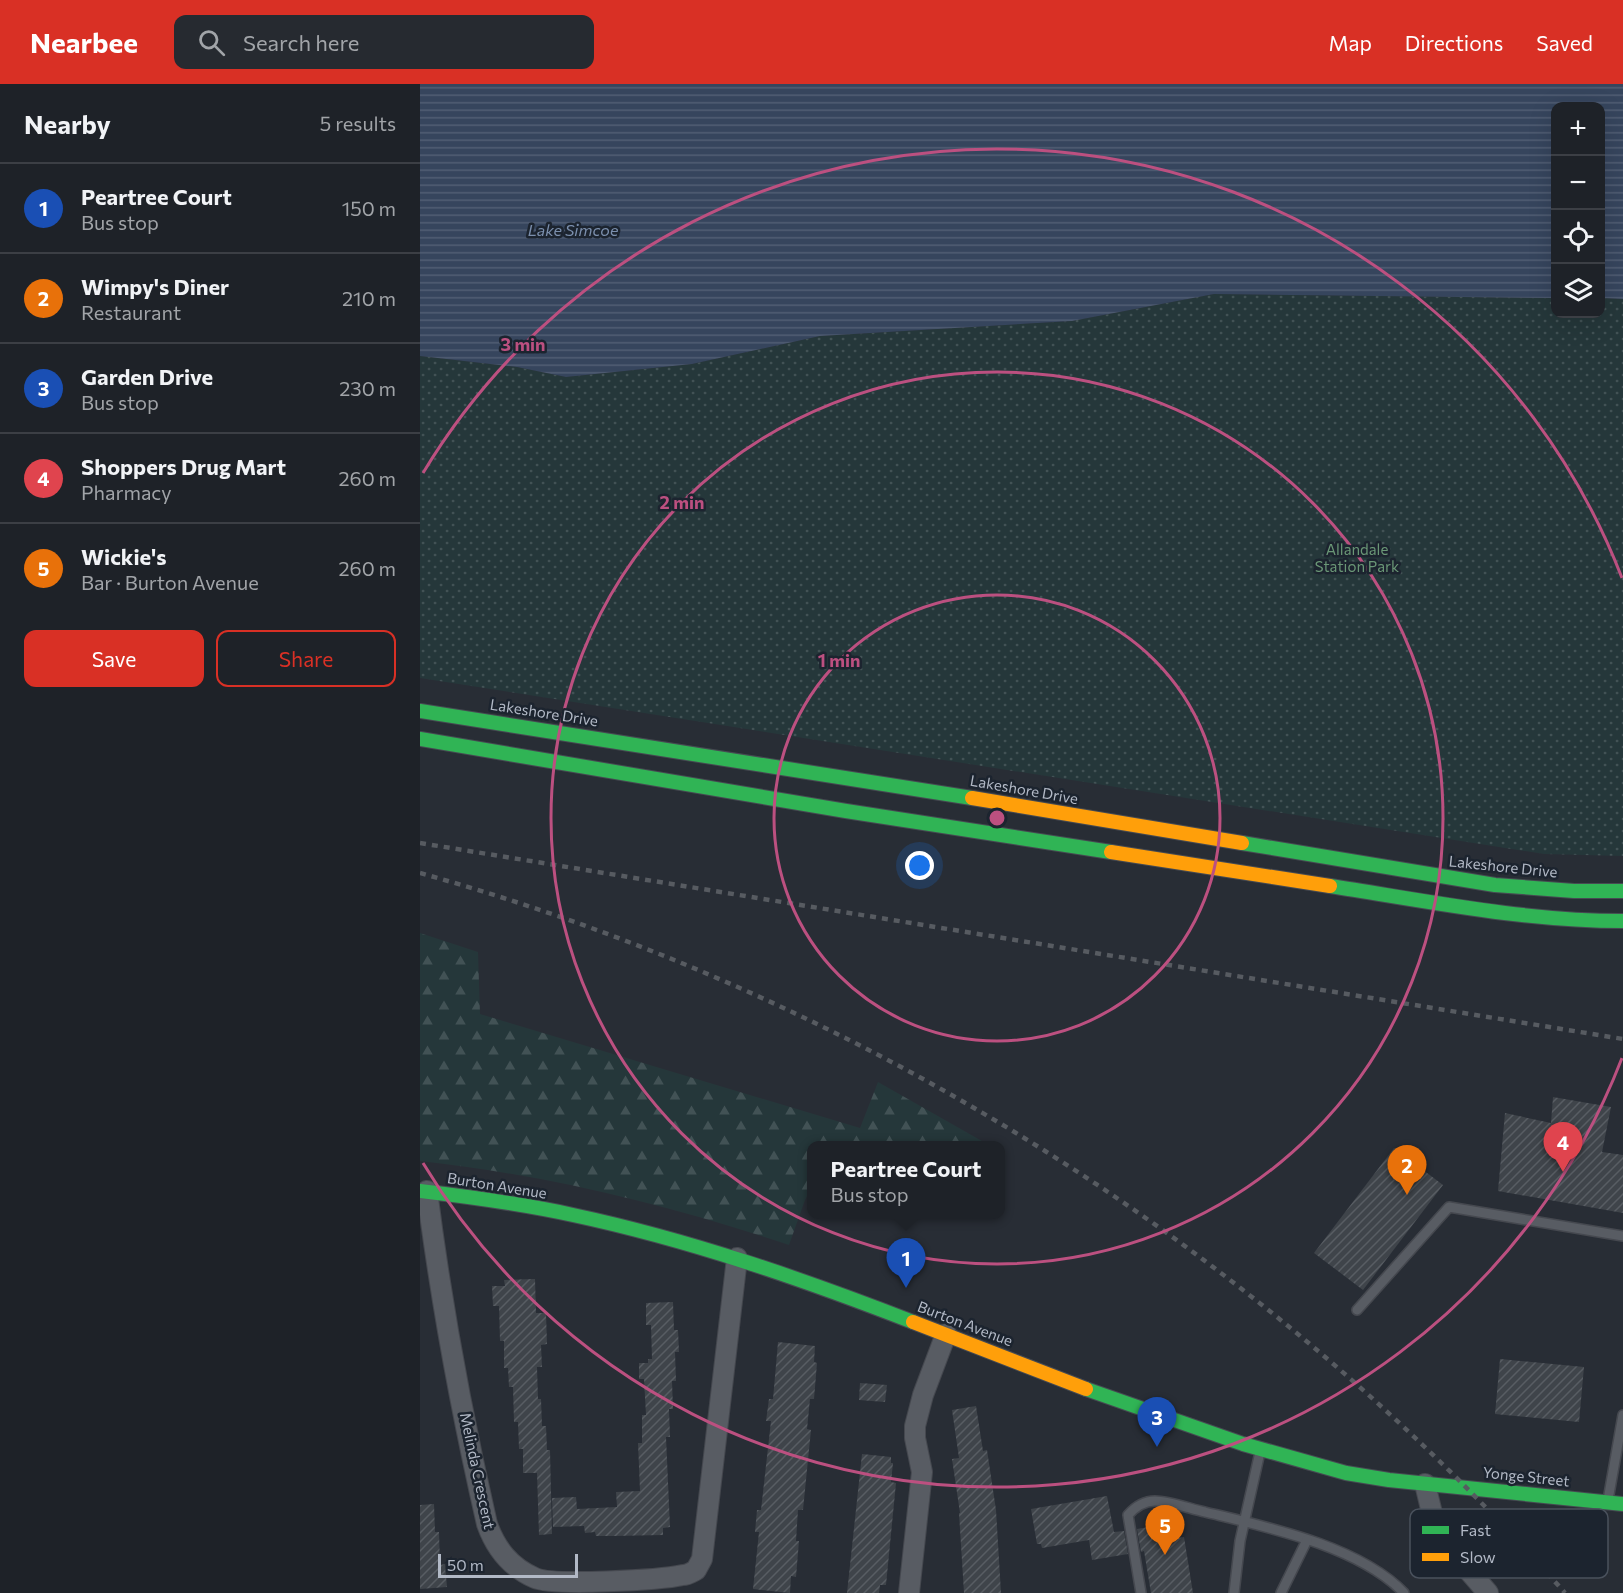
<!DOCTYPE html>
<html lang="en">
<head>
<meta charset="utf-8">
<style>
  body { margin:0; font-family:Commissioner,sans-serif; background:#262a30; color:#f1f3f6 }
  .controls { position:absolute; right:18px; top:18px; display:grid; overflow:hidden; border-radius:12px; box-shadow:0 6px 24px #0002 }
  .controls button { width:54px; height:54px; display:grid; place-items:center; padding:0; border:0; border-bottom:2px solid #3c3f45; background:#1e2228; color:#f1f3f6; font:30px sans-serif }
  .scale { position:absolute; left:18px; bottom:15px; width:140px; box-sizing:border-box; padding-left:6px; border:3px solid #b2b9c6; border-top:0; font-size:16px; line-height:21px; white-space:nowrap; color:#b2b9c6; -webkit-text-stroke:4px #1c242f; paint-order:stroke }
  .you { position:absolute; left:500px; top:782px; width:21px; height:21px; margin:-15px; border:4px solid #fff; border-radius:50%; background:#1a73e8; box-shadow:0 0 0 9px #1a73e833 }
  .badge { display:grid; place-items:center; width:39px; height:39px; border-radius:50%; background:#d93025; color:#fff; font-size:20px; font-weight:700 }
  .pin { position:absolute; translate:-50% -50px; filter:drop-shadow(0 2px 3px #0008) }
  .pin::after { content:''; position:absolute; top:32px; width:21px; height:18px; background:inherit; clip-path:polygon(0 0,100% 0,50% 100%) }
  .popup { position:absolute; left:387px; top:1057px; width:198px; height:78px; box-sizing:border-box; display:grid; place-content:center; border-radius:12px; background:#1e2228; filter:drop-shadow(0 2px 4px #0005); font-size:20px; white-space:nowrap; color:#a1a4a8 }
  .popup b { font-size:22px; color:#f1f3f6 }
  .popup::after { content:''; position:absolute; left:50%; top:100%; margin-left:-12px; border:12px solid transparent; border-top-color:#1e2228 }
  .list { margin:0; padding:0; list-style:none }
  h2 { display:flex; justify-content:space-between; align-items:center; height:78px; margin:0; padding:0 24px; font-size:26px }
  h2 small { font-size:20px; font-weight:400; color:#a1a4a8 }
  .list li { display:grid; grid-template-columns:39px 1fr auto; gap:18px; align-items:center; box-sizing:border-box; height:90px; padding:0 24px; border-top:2px solid #3c3f45 }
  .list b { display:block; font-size:22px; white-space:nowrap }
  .list p { margin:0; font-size:20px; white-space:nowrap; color:#a1a4a8 }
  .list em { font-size:20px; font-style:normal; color:#a1a4a8 }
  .actions { display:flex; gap:12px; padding:18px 24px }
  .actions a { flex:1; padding:14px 0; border:2px solid #d93025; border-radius:12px; text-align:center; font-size:21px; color:#d93025 }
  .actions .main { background:#d93025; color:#fff }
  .icon { flex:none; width:33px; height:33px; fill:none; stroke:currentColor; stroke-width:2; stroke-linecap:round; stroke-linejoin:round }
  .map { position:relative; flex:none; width:1203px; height:1509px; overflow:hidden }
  header { display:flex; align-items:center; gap:36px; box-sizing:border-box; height:84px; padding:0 30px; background:#d93025; color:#fff }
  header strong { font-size:28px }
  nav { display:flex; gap:33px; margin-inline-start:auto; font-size:21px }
  .search { width:420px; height:54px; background:#262a30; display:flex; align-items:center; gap:15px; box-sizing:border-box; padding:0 21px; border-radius:12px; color:#a1a4a8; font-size:22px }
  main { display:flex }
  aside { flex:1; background:#1e2228 }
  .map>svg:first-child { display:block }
  .forest { fill:url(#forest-firs) }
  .park { fill:url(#park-dots) }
  .water { fill:url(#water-rules) }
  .building { fill:url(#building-hatch) }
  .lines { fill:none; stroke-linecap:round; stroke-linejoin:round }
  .lane-casing { stroke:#45484f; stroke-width:12 }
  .street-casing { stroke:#45484f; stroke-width:22 }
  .fast-casing { stroke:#464a52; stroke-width:16 }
  .slow-casing { stroke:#464a52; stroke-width:16 }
  .lane { stroke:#585c63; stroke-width:9 }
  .street { stroke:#585c63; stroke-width:20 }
  .fast { stroke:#30b455; stroke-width:14 }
  .slow { stroke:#ff9f0a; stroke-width:14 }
  .rail { stroke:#575b61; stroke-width:4.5; stroke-dasharray:6 6; stroke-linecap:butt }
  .ring { fill:none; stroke:#bc5080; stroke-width:3 }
  .labels { text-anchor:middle; stroke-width:5; stroke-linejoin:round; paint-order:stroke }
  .park-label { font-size:15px; fill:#6a9776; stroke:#1c242f }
  .street-label { font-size:15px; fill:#b2b9c6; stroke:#1c242f }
  .water-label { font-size:16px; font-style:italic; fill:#7b8fad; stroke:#1c242f }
  .key { fill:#1c242f; stroke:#49515c; stroke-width:1.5 }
  .key-label { font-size:16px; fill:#b2b9c6 }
  .centre { fill:#bc5080; stroke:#1c242f; stroke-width:3 }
  .ring-label { font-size:18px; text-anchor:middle; font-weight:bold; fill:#bc5080; stroke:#1c242f; stroke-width:5; stroke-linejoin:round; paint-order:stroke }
</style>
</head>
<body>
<header>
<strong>Nearbee</strong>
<div class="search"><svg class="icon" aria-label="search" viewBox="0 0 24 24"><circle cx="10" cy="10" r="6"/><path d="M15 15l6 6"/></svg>Search here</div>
<nav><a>Map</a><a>Directions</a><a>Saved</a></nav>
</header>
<main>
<aside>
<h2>Nearby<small>5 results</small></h2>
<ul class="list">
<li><span class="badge" style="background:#1a4fb4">1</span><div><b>Peartree Court</b><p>Bus stop</p></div><em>150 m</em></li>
<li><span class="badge" style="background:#e8710a">2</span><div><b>Wimpy's Diner</b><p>Restaurant</p></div><em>210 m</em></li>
<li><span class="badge" style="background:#1a4fb4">3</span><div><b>Garden Drive</b><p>Bus stop</p></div><em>230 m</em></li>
<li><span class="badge" style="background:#e0444e">4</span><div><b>Shoppers Drug Mart</b><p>Pharmacy</p></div><em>260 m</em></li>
<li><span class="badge" style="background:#e8710a">5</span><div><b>Wickie's</b><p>Bar · Burton Avenue</p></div><em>260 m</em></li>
</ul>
<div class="actions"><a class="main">Save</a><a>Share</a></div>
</aside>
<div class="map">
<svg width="1203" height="1509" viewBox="0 0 1203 1509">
  <defs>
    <pattern id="forest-firs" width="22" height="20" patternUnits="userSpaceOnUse" patternTransform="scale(1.5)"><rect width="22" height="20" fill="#25373a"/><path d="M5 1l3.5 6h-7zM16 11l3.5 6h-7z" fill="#425255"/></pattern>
    <pattern id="park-dots" width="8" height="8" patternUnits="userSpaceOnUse" patternTransform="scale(1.5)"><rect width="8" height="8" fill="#25373a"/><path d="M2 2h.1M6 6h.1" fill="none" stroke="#425255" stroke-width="1.8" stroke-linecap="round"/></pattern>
    <pattern id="water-rules" width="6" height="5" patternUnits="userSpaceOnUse" patternTransform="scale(1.5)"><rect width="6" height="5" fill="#36455d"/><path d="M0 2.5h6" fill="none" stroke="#515e73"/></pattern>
    <pattern id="building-hatch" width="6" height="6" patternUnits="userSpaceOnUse" patternTransform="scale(1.5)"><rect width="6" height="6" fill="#3f444a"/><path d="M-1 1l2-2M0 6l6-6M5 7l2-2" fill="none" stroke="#585d63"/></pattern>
  </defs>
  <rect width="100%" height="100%" fill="#282d35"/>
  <!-- forest -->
  <path class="forest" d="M0,849L58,868L60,930L440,1044L458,998L569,1061L392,1062L391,1104L385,1116L369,1161C249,1121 127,1091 0,1077Z"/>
  <!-- park -->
  <path class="park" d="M794,210L1135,214L1136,230H1180L1181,214L1203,215V772L1124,770L0,594V272L97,283L146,293L272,280L400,252L652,237Z"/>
  <!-- water -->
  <path class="water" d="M0,0H1203V215L1181,214L1180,22H1136L1135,214L794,210L652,237L400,252L272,280L146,293L97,283L0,272Z"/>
  <!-- building -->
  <g class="building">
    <path d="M1133,1013L1191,1023L1182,1068L1203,1071V1129L1078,1107L1085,1029L1131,1039Z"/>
    <path d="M974,1064L1023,1101L943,1206L894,1169Z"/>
    <path d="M115,1195L116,1229H126L127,1260L121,1261L122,1283H117L118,1315H121L122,1342H126L127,1366H130L132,1450L119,1451L117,1389H103V1365H99L98,1338H94L93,1303H89L88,1284H84V1257H80L79,1222H73L72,1202H85L84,1196Z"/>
    <path d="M253,1218L254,1246H258L259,1268H255L256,1297H252L253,1325H249L250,1353H246L250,1443L243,1444V1451L194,1452H176L175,1448L165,1449L164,1442L133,1443L132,1414L156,1413L157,1425L197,1423L196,1408L220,1407L218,1359H222V1331H226L224,1295H219V1279H228V1275H232L231,1241H226V1219Z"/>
    <path d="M358,1258L395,1262L394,1278L397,1279L394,1315H390L387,1345L391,1346L383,1426H378L376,1457H379L376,1493L371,1492L370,1509L333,1505L339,1448H335L337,1426H341L351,1337H346L349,1315H353Z"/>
    <path d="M1080,1275L1164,1283L1159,1338L1075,1330Z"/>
    <path d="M440,1299L467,1301L465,1318L439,1316Z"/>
    <path d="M556,1322L563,1367L567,1366L576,1426L581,1509H544L539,1429H540L532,1375L539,1374L532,1326Z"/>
    <path d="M442,1370L471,1373V1379H473L471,1398L476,1399L466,1501H460L459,1509H427Z"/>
    <path d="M687,1412L694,1448L704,1447L708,1470L672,1476L669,1456L622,1464L621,1460H617L611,1425Z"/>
    <path d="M14,1420L15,1448H19L20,1481L25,1480L27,1503L0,1505V1421Z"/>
    <path d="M734,1442L735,1449L749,1447L750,1455L764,1453L773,1509H731L724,1467L721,1468L717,1445Z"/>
  </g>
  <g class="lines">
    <!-- lane casing -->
    <g class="lane-casing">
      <g id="lane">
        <path d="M937,1226L1029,1123L1203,1152"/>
        <path d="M1188,1416L1203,1331"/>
        <path d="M721,1509L708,1431C715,1423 723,1417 735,1417C749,1417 771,1425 785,1428C847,1443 939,1462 984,1509"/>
        <path d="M814,1509L820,1457L840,1368"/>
        <path d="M861,1509L887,1456"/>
      </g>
    </g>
    <!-- street casing -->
    <g class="street-casing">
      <g id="street">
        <path d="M7,1107C21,1218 42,1331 67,1440C76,1465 90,1483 115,1494C133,1502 240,1496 263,1491C268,1491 272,1488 276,1486L282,1475L317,1174"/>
        <path d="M1005,1400L1017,1450L1068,1509"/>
        <path d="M489,1509L502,1388L495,1354V1342L503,1311L526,1250"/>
      </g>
    </g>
    <!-- fast casing -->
    <g class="fast-casing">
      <g id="fast">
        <path d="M0,627L552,714"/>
        <path d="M0,655L426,727L691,768"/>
        <path d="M822,759L1075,801L1154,807H1203"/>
        <path d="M910,802C1007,817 1104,837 1203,837"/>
        <path d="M0,1107C51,1113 103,1120 153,1131C270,1156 382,1195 493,1238"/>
        <path d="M666,1305L823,1360L926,1389L969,1396L1203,1420"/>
      </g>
    </g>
    <!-- slow casing -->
    <g class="slow-casing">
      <g id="slow">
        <path d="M552,714L822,759"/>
        <path d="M691,768L910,802"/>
        <path d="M493,1238L666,1305"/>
      </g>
    </g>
    <!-- lane -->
    <use href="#lane" class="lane"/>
    <!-- street -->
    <use href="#street" class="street"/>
    <!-- fast -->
    <use href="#fast" class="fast"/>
    <!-- slow -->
    <use href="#slow" class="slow"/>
    <!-- rail -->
    <g class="rail">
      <path d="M0,759L1203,955"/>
      <path d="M0,789C439,911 844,1167 1145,1509"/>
    </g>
  </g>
  <!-- distance rings -->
  <g class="ring">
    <circle cx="577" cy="734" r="223"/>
    <circle cx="577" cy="734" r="446"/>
    <path d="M1202 974A670 670 0 0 1 3 1079M3 389A670 670 0 0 1 1202 494"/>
  </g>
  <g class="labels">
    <!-- park labels -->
    <g class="park-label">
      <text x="937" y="471">Allandale<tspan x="937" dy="17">Station Park</tspan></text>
    </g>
    <!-- street labels -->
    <g class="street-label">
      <text transform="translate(124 629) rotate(9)" y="5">Lakeshore Drive</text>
      <text transform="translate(604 706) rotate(10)" y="5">Lakeshore Drive</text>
      <text transform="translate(1083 783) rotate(6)" y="5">Lakeshore Drive</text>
      <text transform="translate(77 1102) rotate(9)" y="5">Burton Avenue</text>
      <text transform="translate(545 1240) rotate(21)" y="5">Burton Avenue</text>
      <text transform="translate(57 1387) rotate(78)" y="5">Melinda Crescent</text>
      <text transform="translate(1106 1393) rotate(6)" y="5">Yonge Street</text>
    </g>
    <!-- water labels -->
    <g class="water-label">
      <text x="153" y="152">Lake Simcoe</text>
    </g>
  </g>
  <!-- legend -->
  <rect x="990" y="1425" width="198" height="69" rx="9" class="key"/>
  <rect x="1002" y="1442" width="27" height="8" fill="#30b455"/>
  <rect x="1002" y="1469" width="27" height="8" fill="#ff9f0a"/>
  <g class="key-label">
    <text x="1040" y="1452">Fast</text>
    <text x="1040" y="1479">Slow</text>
  </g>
  <circle cx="577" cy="734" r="9" class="centre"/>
  <g class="ring-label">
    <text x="103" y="267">3 min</text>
    <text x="262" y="425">2 min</text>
    <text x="419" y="583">1 min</text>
  </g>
</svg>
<div class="controls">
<button>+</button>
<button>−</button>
<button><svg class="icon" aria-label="locate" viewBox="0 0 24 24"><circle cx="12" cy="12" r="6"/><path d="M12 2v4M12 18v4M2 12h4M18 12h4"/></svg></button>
<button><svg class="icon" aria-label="layers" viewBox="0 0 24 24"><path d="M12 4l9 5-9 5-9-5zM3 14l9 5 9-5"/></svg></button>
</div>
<div class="scale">50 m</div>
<div class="you"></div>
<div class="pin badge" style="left:486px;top:1204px;background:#1a4fb4">1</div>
<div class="popup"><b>Peartree Court</b>Bus stop</div>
<div class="pin badge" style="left:987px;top:1111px;background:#e8710a">2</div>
<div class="pin badge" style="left:737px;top:1363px;background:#1a4fb4">3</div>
<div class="pin badge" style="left:1143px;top:1088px;background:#e0444e">4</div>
<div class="pin badge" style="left:745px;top:1471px;background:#e8710a">5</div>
</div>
</main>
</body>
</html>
